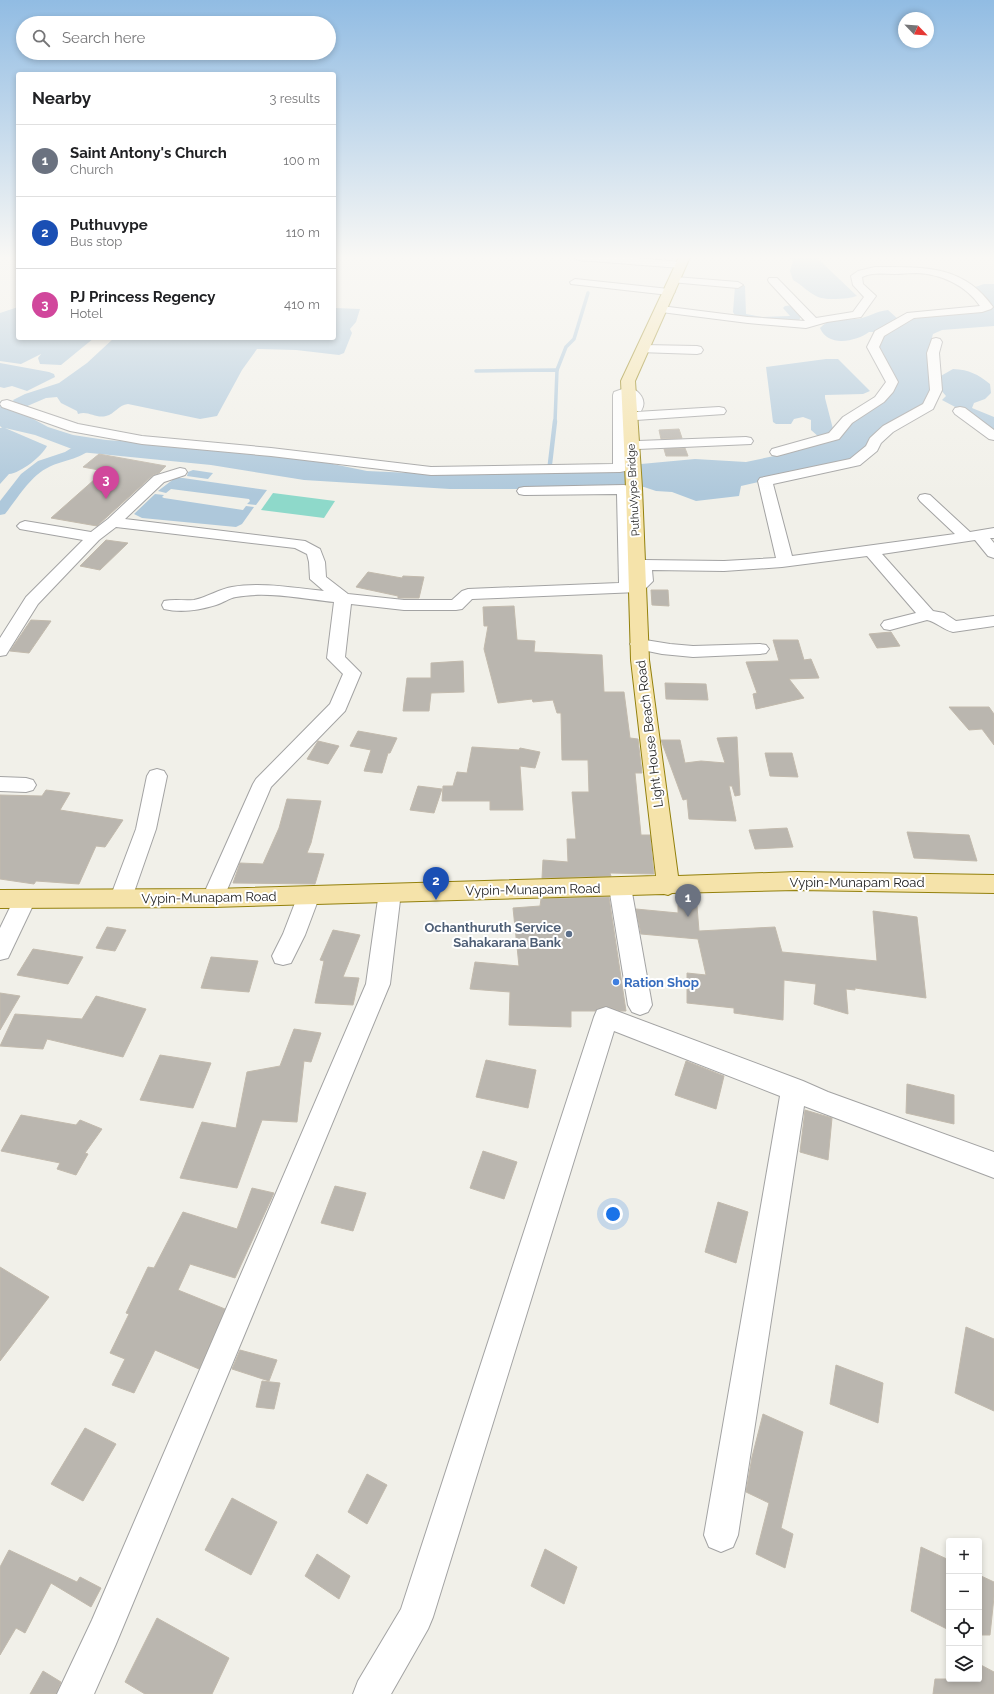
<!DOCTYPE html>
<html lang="en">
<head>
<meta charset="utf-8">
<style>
  body { margin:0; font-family:Raleway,sans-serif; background:#f2f2f2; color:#202124 }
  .controls { position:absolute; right:12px; bottom:12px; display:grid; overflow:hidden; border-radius:4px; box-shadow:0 2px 6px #0003 }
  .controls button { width:36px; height:36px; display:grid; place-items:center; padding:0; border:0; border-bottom:1px solid #e0e0e0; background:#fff; color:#202124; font:20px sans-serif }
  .compass { position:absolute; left:898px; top:12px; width:36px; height:36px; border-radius:50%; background:#fff; box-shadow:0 2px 6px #0003; rotate:115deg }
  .you { position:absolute; left:613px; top:1214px; width:14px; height:14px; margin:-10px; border:3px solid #fff; border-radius:50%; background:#1a73e8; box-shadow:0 0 0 6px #1a73e833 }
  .badge { display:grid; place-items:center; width:26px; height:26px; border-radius:50%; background:#b45309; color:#fff; font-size:13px; font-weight:700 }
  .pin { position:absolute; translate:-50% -33px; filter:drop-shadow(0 1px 2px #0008) }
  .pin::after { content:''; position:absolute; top:21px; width:14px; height:12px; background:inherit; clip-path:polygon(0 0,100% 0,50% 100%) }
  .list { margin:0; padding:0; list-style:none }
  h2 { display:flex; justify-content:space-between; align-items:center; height:52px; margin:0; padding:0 16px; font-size:17px }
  h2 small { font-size:13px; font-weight:400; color:#757577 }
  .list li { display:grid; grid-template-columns:26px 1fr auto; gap:12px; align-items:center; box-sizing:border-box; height:72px; padding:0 16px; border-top:1px solid #e0e0e0 }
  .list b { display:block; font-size:15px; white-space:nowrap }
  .list p { margin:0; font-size:13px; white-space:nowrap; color:#757577 }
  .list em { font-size:13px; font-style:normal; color:#757577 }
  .icon { flex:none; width:22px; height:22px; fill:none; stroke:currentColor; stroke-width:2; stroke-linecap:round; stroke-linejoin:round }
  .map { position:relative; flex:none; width:994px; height:1694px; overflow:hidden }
  .search { position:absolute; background:#fff; box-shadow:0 2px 6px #0003; left:16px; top:16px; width:320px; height:44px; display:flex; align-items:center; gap:10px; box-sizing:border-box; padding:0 14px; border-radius:22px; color:#757577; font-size:15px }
  .panel { position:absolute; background:#fff; box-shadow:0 2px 6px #0003; left:16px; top:72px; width:320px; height:268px; border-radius:4px }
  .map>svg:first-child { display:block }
  .pitch { fill:#8ed9ca }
  .water { fill:#aec8db }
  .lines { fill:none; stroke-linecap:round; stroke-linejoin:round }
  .stream-far1 { stroke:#aec8db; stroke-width:3.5 }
  .stream { stroke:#aec8db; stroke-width:4.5 }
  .canal { fill:#aec8db; fill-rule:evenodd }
  .building { fill:#bab6af; stroke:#c2baad }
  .minor-casing { stroke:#a3a3a3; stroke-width:2 }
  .major-casing { stroke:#93800c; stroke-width:2 }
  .minor { fill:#fff; fill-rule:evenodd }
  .major { fill:#f5e3aa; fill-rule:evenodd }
  .service-dot { fill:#5c6f8a; stroke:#fff; stroke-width:1.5 }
  .shop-dot { fill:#3f7fe0; stroke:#fff; stroke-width:1.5 }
  .labels { text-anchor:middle; stroke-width:4; stroke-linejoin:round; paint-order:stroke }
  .far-street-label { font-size:11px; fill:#222; stroke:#fff }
  .street-label { font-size:13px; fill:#222; stroke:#fff }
  .service-label { font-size:13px; font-weight:bold; fill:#4e5e75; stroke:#fff; text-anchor:end }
  .shop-label { font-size:13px; font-weight:bold; fill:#366cbe; stroke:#fff; text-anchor:start }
</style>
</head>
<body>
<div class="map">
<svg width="994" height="1694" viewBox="0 0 994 1694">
  <rect width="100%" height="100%" fill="#f1f0e9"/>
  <!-- pitch -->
  <path class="pitch" d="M273,493L335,501L324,518L261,510Z"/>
  <!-- water -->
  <g class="water">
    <path d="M790,257H816L857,296C848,299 825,301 816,296C808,292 802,285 793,280L790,271L793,261Z"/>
    <path d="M984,284H994V326L942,330L933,334L931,341L934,387L924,407L848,461L741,486L739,496L696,501L672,492L656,491L644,487L551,489H450L304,480L211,465L80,452L35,435L5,428L47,446C42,456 21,473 9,474L0,484V428H2L0,426V401L48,427L73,435L106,440L179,445L318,461L367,471L434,474L639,470L641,464L695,459L746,462L774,456L794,449L847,425L893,390L879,346L883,333L895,330L908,319L920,318L932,314L992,308L972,288Z"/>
    <path d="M18,307V338H94L61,365L40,364L38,358L41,354L21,364L0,361V313Z"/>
    <path d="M334,308L360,309L356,322L350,329L352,333L344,353L339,355L296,350L257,349L242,370L217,416L200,419L128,404C118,405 115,414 106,416C96,419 88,410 78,414L77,411L61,403L57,397L46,398L25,407L15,404L13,400L25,394L59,383L87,363L114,338H334Z"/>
    <path d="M888,310L898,319L874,332H869C857,341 828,348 820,328C832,316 840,320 855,319C865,319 876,311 888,310Z"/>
    <path d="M826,359H838L870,391L863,394L825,395V398L833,429L835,432L819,437L811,430V420L803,417L794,419L791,424H776L773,422L766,367Z"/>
    <path d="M0,363L49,372L54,374L55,377L27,391L12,386L4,388L0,387Z"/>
    <path d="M953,369C970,370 977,374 990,384L991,393L985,399L974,403L972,408L994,417V433L974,417L942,400L946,396L940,389L939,377Z"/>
    <path d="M193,470L213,473L208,479L187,476L188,472Z"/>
    <path d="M175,478H183L267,490L256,505L247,504L250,501L249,499L171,489L166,493L158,491Z"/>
    <path d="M155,494L164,495L162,497L164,498L243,510L246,506L254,507L242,524L236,527L142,518L134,514Z"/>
  </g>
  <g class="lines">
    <!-- stream-far1 -->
    <g class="stream-far1">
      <path d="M557,370L566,347L574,339L588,293"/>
      <path d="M476,371L557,370L555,422"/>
    </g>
    <!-- stream -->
    <path class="stream" d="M549,472L555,421"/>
    <!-- canal -->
    <g class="canal">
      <path d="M740,283L745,286L746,314L762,317L790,316L783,308L785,306C792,304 798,308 802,314L799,321L795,322L762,323L737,319L733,312L735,286Z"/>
      <path d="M88,440L93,441L95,444C85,459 63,460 49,467C30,476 18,498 5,514L0,515V501L21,474L38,461L65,452L83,441Z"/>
    </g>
  </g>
  <!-- building -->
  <g class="building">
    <path d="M679,429L682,438L661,439L659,430Z"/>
    <path d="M685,448L688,456H666L664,449Z"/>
    <path d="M99,454L166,466L159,473L153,475L97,526L51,518L104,471L83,467Z"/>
    <path d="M106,540L128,543L100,570L80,566Z"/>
    <path d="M368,572L402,578L403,576L424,577L419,598H398V596L356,587Z"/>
    <path d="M651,590H668L669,606L652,605Z"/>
    <path d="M514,606L517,640L535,641L534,652L602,655L604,692H624L630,738L638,739L642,773H635L641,835H650L654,874L610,873L611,876L542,878L543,860L568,862L567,839H576L572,792H589L588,760H562L561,713H557L553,700L533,702L532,699L498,703L484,649L488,626H484L483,607Z"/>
    <path d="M31,620L51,621L29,653L10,651Z"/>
    <path d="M891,632L900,646L877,648L869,634Z"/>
    <path d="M773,640H798L804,660L811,659L819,678L789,679L804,698L756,709L753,694L757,693L746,662L779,661Z"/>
    <path d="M463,661L464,692L431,693L429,711H403L407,678H431V663Z"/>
    <path d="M665,683L706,684L708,700L666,699Z"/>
    <path d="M949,707H989L994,714V745L982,729L969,730Z"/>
    <path d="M358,731L397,738L390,753H388L382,773L364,771L371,750L350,746Z"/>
    <path d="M737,737L740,795L735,796L732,786H729L736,821L689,819L687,799L683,800L661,740H680L685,763L701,761L725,763L717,738Z"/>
    <path d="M318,741L339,746L328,764L307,759Z"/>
    <path d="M472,747L519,750L520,748L540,752L535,768L520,766L523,810H490V801H442L443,786H453L457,772L467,773Z"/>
    <path d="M765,753H792L798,777L770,776Z"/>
    <path d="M418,786L442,789L434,813L410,810Z"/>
    <path d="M46,790L70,793L60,810L123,820L105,847L96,846L79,884L36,881L34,884L0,879V795L42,796Z"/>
    <path d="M287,799L321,801L311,843L307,853L324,854L315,884L233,883L240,863L263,864L279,828Z"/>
    <path d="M787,828L793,847L755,849L749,830Z"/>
    <path d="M907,832L969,835L977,861L914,858Z"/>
    <path d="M609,897L626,1011H620L606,1006L597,1009L595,1011H571V1027L509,1025L510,992L470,989L475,962L519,966L513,908L540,906L541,899Z"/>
    <path d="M678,905L697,906L699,931L775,927L782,952L877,961L873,911L917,917L926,998L855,988V990L846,989L848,1014L814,1004L816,984L784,980L783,1020L734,1013V1008L687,1003V973L706,975L698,939L641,934L636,909L678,913Z"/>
    <path d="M107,927L126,930L115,951L96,948Z"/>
    <path d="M333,930L360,935L343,977L359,978L353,1005L315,1003L324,961L320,960Z"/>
    <path d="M33,949L83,957L68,984L17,975Z"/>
    <path d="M211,957L258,961L249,992L201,988Z"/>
    <path d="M0,993L20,996L0,1030Z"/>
    <path d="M96,996L146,1009L123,1057L47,1039L43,1049L0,1046L15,1014L82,1019Z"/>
    <path d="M294,1029L321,1033L311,1062L304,1061L297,1122L262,1120L237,1188L180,1178L202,1122L236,1128L247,1072L280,1066Z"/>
    <path d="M160,1055L211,1063L193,1108L140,1100Z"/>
    <path d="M486,1060L536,1070L528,1108L476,1097Z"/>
    <path d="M686,1061L724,1076L716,1109L675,1095Z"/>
    <path d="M907,1084L954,1095V1124L906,1113Z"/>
    <path d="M805,1110L832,1118L828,1160L800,1152Z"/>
    <path d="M21,1115L76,1125L80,1120L102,1129L85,1153L88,1154L76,1175L57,1169L60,1163L1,1151Z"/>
    <path d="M483,1151L517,1162L504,1199L470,1188Z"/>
    <path d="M335,1186L366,1193L353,1231L321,1223Z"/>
    <path d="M252,1188L274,1193L235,1278L190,1264L178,1290L225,1309L199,1369L155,1350L134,1393L112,1385L125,1359L110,1353L129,1314L126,1313L148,1267L154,1268L183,1212L237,1229Z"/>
    <path d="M718,1202L748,1212L736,1263L705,1252Z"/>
    <path d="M0,1267L49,1297L0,1361Z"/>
    <path d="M966,1327L994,1339V1411L955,1393Z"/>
    <path d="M240,1350L277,1360L269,1381L232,1369Z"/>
    <path d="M836,1365L883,1383L878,1423L830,1404Z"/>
    <path d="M262,1381L280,1383L274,1409L256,1407Z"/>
    <path d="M763,1414L803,1432L781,1528L793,1534L785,1568L756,1554L769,1503L746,1492L752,1457Z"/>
    <path d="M85,1428L116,1444L83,1501L51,1484Z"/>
    <path d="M367,1474L387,1485L367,1524L348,1512Z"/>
    <path d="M232,1498L277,1522L251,1575L205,1550Z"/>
    <path d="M921,1547L949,1560V1630L911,1611Z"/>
    <path d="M545,1549L577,1567L564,1604L531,1586Z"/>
    <path d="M9,1550L77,1582L80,1577L101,1588L91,1607L51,1583L25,1633L16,1628L0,1655V1567Z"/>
    <path d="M317,1554L350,1576L339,1599L305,1576Z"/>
    <path d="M979,1575L994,1582V1597L990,1635H979Z"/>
    <path d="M157,1618L229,1658L212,1694H145L125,1682Z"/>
    <path d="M979,1664L994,1672V1694H933L935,1679H979Z"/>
    <path d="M43,1671L61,1682L56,1694H30Z"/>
  </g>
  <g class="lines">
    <!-- minor casing -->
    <g class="minor-casing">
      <g id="minor">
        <path d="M573,257H625L681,262L686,265L681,268L578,260Z"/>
        <path d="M875,267C921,267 963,264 993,307L991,309L982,312L914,318L884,336L879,347L898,382L893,392L884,402L852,423L839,439L777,456L772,455L770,452L772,449L829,433L843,417L875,397L886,382L867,347L875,331L907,313L980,306C966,285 941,274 916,273C909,273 902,274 895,274C883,274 873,272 862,277L863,284L876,296L861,317L827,322L806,328L748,323L661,312L657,311L655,309L657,307L661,306L748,317L805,321L769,282L768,280L769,278H777L816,318L853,312L864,297L853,285L851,276L858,271Z"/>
        <path d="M675,277L738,282L743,285L738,288L671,282L670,280Z"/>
        <path d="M575,279L669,289L675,292L669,295L571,284L570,282Z"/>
        <path d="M936,338L940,339L942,342L939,353L942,390L933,409L893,432L881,443L877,451L860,465L773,484L792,556L955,534L920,501L918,498L920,495L925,494L930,495L970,532L994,528V538H990L994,543V558L988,556L975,540L882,554L933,611L944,613L956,621L994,616V626L953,632C943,630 937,622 927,620L890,630L884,629L881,625L884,621L916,613L867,556L782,567L724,571L652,570L653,581L644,590L638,592L472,599L462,609L456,610H404L351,604L345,657L361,673L345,711L271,787L221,904L213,906L205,904L202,898L253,784L256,779L330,704L343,674L327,658L334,602C303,599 268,591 236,597C229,598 223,603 216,605C200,610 181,613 164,609L162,605L164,601C174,599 184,601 194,600C208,597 219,589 232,587C262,582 293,588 324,591L310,579L309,562L307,554L295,548L116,527L99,540L38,604L6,655L0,656V638L26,597L83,540L20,529L17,526L20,523L25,521L91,532L108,519L154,476L180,468L185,469L187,472L185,475L164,482L125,519L305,541L320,549L325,562L326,577L348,594L404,600H452L462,591L468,589L619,583L617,494L524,495L519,494L517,491L519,488L524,487L624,485L629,486L631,489L636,580L639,568L636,565L638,562L644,560L724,561L776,558L758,481L760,478L850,459L866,446L870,438L883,426L923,404L930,390L927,353L932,339Z"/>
        <path d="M643,345L697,346L701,347L703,350L701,353L697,354L639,352L637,349L639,346Z"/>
        <path d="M628,387C639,390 648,400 641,411H631L629,408V397H625L627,468L625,471L620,472L431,475L271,456L142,444L70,431L2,407L0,404L2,401L7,400L78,424L142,436L271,448L431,467L613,464V395L614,392Z"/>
        <path d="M719,407L724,408L726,411L724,414L636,420L631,419L629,416L631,413L636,412Z"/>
        <path d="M960,407L965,408L994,430V440L989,439L955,414L953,411L955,408Z"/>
        <path d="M746,437L751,438L753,441L751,444L638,449L633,448L631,445L633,442L638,441Z"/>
        <path d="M639,639L670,644L693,646L760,644L766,645L769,649L766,653L760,654L693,657L662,654L633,648L630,644L633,640Z"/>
        <path d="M157,769L164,771L167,776L156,829L132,898L129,904L121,906L113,904L110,898L136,829L147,776L150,771Z"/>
        <path d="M0,777L26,778L33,780L36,785L33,790L26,792L0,791Z"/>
        <path d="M620,879L628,881L631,887L652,1005L648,1012L640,1015L632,1012L628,1005L609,887L612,881Z"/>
        <path d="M390,884L398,886L401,892L390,984L116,1644L94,1694H57L92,1620L366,984L379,892L382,886Z"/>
        <path d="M309,887L317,889L320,895L305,935L291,963L283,965L275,963L272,956L283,934L298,895L301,889Z"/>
        <path d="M25,890L33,893L36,899L8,958L0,960V928L17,893Z"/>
        <path d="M606,1007L803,1081L828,1092L994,1152V1178L804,1106L738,1535L733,1547L721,1552L709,1547L704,1535L780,1096L614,1031L433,1617L428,1629L391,1694H353L358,1681L401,1609L594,1017L597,1010Z"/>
      </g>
    </g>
    <!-- major casing -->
    <g class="major-casing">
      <path id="major" d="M679,257H690L635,381L642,488L649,660L678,876L797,872L994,875V893L797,890L672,893L668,895L664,894L213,907L0,908V890L213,889L656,876L631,660L626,488L621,381Z"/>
    </g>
    <!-- minor -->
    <use href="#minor" class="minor"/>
    <!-- major -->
    <use href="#major" class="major"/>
  </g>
  <!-- sky -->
  <linearGradient id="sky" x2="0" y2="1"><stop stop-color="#91bce3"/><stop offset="0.52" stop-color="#f9f8f5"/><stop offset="1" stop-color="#f9f8f5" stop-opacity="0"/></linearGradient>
  <rect width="994" height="495" fill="url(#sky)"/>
  <!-- markers -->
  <circle class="service-dot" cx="569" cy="934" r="4"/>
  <circle class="shop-dot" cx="616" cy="982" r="4"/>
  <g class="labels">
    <!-- far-street labels -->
    <g class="far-street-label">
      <text transform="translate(633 490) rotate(-93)" y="4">PuthuVype Bridge</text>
    </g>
    <!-- street labels -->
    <g class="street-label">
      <text transform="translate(649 734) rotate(-97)" y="5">Light House Beach Road</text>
      <text x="857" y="887">Vypin-Munapam Road</text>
      <text transform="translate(533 889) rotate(-1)" y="5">Vypin-Munapam Road</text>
      <text transform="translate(209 897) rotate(-1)" y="5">Vypin-Munapam Road</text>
    </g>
    <!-- service labels -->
    <g class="service-label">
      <text x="561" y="932">Ochanthuruth Service<tspan x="561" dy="15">Sahakarana Bank</tspan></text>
    </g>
    <!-- shop labels -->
    <g class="shop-label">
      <text x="624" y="987">Ration Shop</text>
    </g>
  </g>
</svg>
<div class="controls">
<button>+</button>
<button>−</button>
<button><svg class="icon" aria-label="locate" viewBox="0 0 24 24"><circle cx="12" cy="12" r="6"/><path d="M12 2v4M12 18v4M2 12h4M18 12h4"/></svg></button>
<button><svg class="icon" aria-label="layers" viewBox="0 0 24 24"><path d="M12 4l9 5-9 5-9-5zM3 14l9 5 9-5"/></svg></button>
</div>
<svg class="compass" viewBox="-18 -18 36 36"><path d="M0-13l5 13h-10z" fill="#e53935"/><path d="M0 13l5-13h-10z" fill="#757577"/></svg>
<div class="you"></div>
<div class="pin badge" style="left:688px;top:917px;background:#6b7280">1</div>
<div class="pin badge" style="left:436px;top:900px;background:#1a4fb4">2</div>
<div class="pin badge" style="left:106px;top:499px;background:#d1479c">3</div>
<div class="search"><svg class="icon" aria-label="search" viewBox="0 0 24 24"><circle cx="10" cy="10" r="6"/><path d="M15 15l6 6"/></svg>Search here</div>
<section class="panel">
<h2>Nearby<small>3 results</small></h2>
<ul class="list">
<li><span class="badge" style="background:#6b7280">1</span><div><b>Saint Antony's Church</b><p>Church</p></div><em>100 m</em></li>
<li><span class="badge" style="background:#1a4fb4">2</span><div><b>Puthuvype</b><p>Bus stop</p></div><em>110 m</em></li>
<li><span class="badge" style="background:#d1479c">3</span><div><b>PJ Princess Regency</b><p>Hotel</p></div><em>410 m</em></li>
</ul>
</section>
</div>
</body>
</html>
